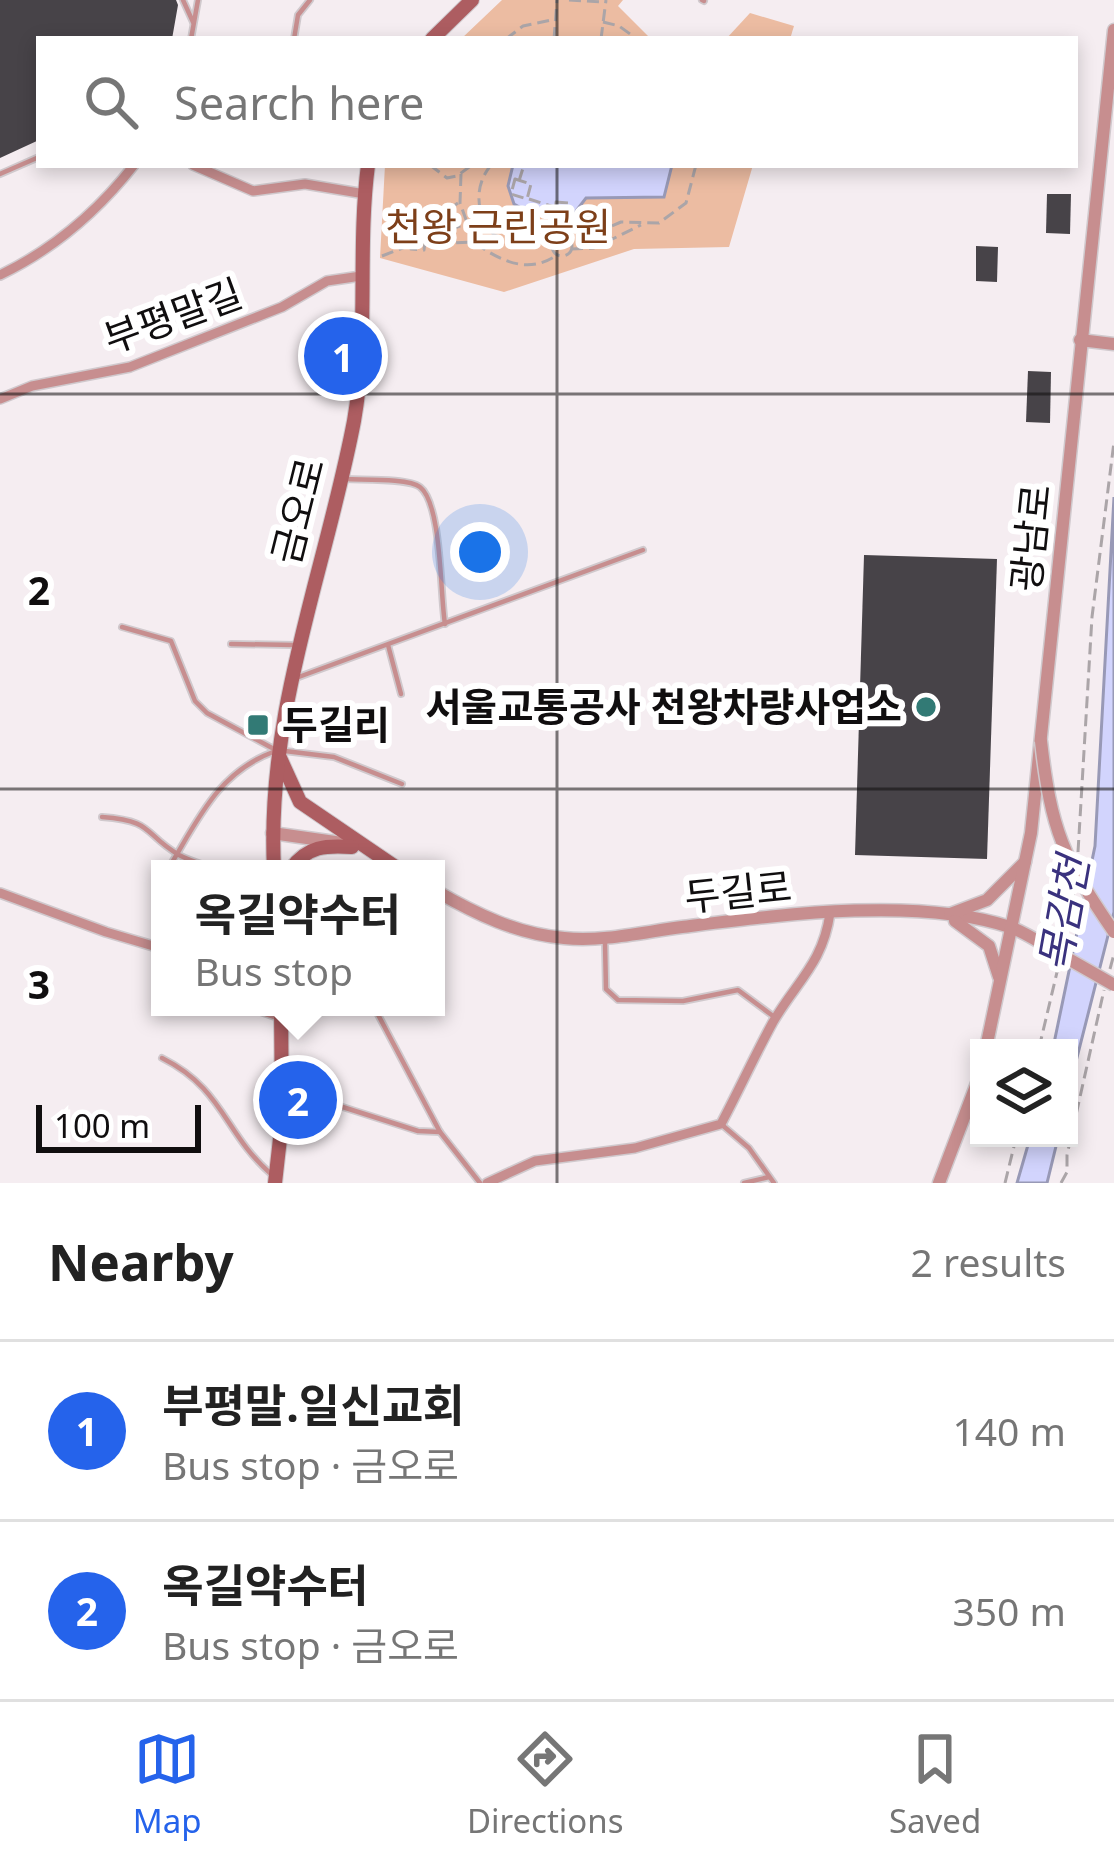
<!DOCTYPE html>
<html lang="en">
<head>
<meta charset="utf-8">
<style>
  body { margin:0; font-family:"Noto Sans","Noto Sans KR",sans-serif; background:#f6f6f6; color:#222 }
  .controls { position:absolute; right:36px; bottom:36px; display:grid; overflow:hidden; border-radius:0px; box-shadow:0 6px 18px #0003 }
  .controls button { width:108px; height:108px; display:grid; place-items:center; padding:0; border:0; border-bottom:3px solid #e0e0e0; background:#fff; color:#222; font:60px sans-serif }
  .scale { position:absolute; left:36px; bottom:30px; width:165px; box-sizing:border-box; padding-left:12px; border:6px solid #100e0f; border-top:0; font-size:33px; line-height:42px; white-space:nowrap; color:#100e0f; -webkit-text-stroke:9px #fff; paint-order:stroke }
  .you { position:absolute; left:480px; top:552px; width:42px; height:42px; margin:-30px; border:9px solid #fff; border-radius:50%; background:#1a73e8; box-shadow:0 0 0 18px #1a73e833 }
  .badge { display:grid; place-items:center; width:78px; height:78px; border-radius:50%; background:#2563eb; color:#fff; font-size:39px; font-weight:700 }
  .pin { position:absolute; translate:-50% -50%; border:6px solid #fff; box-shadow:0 3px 12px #0006 }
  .popup { position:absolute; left:151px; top:860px; width:294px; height:156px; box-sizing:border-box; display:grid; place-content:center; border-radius:0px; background:#fff; filter:drop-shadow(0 3px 9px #0005); font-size:39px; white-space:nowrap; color:#767676 }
  .popup b { font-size:45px; color:#222 }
  .popup::after { content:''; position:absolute; left:50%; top:100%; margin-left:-24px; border:24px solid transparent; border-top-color:#fff }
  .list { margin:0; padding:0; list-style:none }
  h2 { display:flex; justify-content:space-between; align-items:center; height:156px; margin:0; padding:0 48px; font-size:51px }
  h2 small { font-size:39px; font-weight:400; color:#767676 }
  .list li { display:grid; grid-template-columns:78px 1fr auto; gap:36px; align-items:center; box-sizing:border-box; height:180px; padding:0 48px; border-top:3px solid #e0e0e0 }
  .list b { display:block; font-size:45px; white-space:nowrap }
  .list p { margin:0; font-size:39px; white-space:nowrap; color:#767676 }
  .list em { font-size:39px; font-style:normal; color:#767676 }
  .icon { flex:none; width:66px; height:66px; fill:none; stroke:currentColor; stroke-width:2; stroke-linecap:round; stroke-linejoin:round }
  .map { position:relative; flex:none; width:1114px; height:1183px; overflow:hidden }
  .search { position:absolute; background:#fff; box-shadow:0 6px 18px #0003; left:36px; right:36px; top:36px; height:132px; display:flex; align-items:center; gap:30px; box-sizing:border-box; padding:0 42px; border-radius:0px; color:#767676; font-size:45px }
  .sheet { height:516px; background:#fff }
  nav { display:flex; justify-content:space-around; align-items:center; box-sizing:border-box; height:168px; border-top:3px solid #e0e0e0; background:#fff; font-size:33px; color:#767676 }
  nav a { display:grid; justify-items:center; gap:6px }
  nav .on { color:#2563eb }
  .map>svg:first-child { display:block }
  .green { fill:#ecbca2 }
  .water { fill:#d2d4fd; stroke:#9899b6; stroke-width:3 }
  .building { fill:#474348 }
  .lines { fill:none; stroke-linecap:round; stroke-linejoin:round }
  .service-casing { stroke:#d0c9cd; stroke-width:8 }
  .minor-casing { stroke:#d0c9cd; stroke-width:12 }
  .tertiary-casing { stroke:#d0c9cd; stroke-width:15 }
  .secondary-casing { stroke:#d0c9cd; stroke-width:16 }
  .path { stroke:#aba5a8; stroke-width:3; stroke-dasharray:12 6; stroke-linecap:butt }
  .service { stroke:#c78e8f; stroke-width:4.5 }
  .minor { stroke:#c78e8f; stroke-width:9 }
  .tertiary { stroke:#c78e8f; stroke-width:12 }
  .secondary { stroke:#ad5d61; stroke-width:14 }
  .tertiary-bridge-casing { stroke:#d0c9cd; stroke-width:15; stroke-linecap:butt }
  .tertiary-bridge { stroke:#c78e8f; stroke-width:12 }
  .grid { fill:none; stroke:#100e0f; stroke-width:3; stroke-opacity:0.55 }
  .poi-dot { fill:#327a75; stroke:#fff; stroke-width:4.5 }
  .labels { text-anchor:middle; stroke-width:12; stroke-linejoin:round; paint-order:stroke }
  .park-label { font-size:39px; fill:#7d3f19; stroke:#fff }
  .street-label { font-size:39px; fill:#100e0f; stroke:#fff }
  .poi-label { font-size:39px; font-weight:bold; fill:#100e0f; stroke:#fff; text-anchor:end }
  .water-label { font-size:42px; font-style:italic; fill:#3a327e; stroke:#fff }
  .grid-label { font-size:39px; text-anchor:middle; font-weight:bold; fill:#100e0f; stroke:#fff; stroke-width:12; stroke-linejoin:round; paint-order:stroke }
</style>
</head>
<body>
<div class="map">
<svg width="1114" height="1183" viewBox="0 0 1114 1183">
  <rect width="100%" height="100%" fill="#f5edf1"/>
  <!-- green -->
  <g class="green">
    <path d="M502,0H623L618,6L651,39H461Z"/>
    <path d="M750,13L794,26L790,39H726Z"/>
    <path d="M385,165H753L729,247L634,249L504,292L380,258Z"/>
  </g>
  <!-- water -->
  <g class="water">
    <path d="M513,165H672L664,197L586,198L573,215L523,209L514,204L508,186Z"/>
    <path d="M1114,497V912L1069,1089V1048H1053L1095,846Z"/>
    <path d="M1030,1138H1058L1047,1183H1017Z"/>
  </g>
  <!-- building -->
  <g class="building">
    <path d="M0,0H176L178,5L172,39H39V140L0,158Z"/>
    <path d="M1047,194H1071L1070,234L1046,233Z"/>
    <path d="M976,246L998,247L997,282L976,281Z"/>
    <path d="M1028,371L1051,372L1050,423L1026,422Z"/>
    <path d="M864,555L997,559L987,859L855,855Z"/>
  </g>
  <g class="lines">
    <!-- service casing -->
    <g class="service-casing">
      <g id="service">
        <path d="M183,0L193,22"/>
        <path d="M702,0L704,1"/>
        <path d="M191,39L198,0"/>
        <path d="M294,39L298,15L310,0"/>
        <path d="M0,174L39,157"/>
        <path d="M346,479C362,480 409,478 420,487C442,504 440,595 445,624"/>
        <path d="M122,627L171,641L195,701L207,713L274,749"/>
        <path d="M231,644L294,645"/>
        <path d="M388,645L401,694"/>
        <path d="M296,678L643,550"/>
        <path d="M285,751L334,757L402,784"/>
        <path d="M102,817C155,821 142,833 179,855C190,861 205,865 216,869"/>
        <path d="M168,869C197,822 217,773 273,752"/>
        <path d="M605,943L606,989L618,1000L683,1001L738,990L773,1016"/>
        <path d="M374,1007L440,1132L480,1183"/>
        <path d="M162,1058C224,1089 224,1133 271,1174"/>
        <path d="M327,1102L418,1131L440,1132"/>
        <path d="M721,1124L749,1148L774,1183"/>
        <path d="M285,1138L320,1112L328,1092L317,1077L286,1060"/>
        <path d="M744,1183L769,1177"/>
      </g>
    </g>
    <!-- minor casing -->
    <g class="minor-casing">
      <g id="minor">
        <path d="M193,165L253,191L305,184L365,194"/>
        <path d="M0,275C54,249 98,211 134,165"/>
        <path d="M0,399L32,386L130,367L282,307L327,281L361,276"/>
        <path d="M0,893L106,932L160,948"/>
        <path d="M252,1007L281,1017"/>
        <path d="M487,1183L535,1161L635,1148L721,1124C739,1090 755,1055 773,1022C797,981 823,963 830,913"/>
      </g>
    </g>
    <!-- tertiary casing -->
    <g class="tertiary-casing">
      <g id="tertiary">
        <path d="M1080,340L1114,344"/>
        <path d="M272,833L342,843"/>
        <path d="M436,891C476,914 517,934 564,938C603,942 643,932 682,927C779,915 917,896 1010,927C1024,932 1038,941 1051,949"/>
        <path d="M950,914L987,900L1025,862"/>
        <path d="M955,921L989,946L999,977"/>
        <path d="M986,1048L1031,833L1114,30"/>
        <path d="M939,1183L979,1078"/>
      </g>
    </g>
    <!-- secondary casing -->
    <g class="secondary-casing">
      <g id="secondary">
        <path d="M432,39L472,0"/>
        <path d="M280,758L300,802L394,866"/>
        <path d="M274,869C266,711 325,573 354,421C369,337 357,249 368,165"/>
        <path d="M291,869C307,846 326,845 352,847"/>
        <path d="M275,1183L282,1121L281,1007"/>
      </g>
    </g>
    <!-- path -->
    <g class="path">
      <path d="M569,0L601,2"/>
      <path d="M603,22L619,26L637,39"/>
      <path d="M506,39L523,26L556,19"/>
      <path d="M554,39L557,0"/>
      <path d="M601,39L606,0"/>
      <path d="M430,165L447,178L457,176L472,165"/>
      <path d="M491,165C473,187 476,215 494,235L512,242L556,233L600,231L621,222L659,223L686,203L696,165"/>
      <path d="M461,174L460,203L474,242C500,261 528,275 557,255"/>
      <path d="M515,179L531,184L527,199L511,194Z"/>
      <path d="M519,181L524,165"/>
      <path d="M529,199L554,207"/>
      <path d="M556,202L569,203V218L555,217Z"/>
      <path d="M458,203L445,212L442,229L453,243L474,242"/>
      <path d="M412,234L426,235L424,250L411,249Z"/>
      <circle cx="562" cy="246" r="10"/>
      <path d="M571,249L594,248L641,225"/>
      <path d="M382,256L465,224"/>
      <path d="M1078,852L1092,617L1114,442"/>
      <path d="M1065,941L1074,892"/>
      <path d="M1110,969L1114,954"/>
      <path d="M1039,1048L1058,968"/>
      <path d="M1005,1183L1016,1138"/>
      <path d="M1061,1183L1067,1172V1155L1104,990"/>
    </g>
    <!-- service -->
    <use href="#service" class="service"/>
    <!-- minor -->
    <use href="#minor" class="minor"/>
    <!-- tertiary -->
    <use href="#tertiary" class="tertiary"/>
    <!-- secondary -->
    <use href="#secondary" class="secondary"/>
    <!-- tertiary-bridge casing -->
    <g class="tertiary-bridge-casing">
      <g id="tertiary-bridge">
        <path d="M1041,741C1051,830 1063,858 1114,932"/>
        <path d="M1051,949L1114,985"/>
      </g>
    </g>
    <!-- tertiary-bridge -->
    <use href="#tertiary-bridge" class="tertiary-bridge"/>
  </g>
  <!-- grid -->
  <path class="grid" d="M557,0V39M557,165V1183M0,394H1114M0,789H1114"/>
  <!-- markers -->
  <g class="poi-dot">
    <circle cx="926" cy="707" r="12"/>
    <rect x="246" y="713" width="24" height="24" rx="6"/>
  </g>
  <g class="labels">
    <!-- park labels -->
    <g class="park-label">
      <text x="498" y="241">천왕 근린공원</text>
    </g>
    <!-- street labels -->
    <g class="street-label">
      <text transform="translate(173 316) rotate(-20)" y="14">부평말길</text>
      <text transform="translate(298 511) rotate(-76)" y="14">금오로</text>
      <text transform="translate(1031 538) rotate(-84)" y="14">광남로</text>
      <text transform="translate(738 892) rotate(-6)" y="14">두길로</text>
    </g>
    <!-- poi labels -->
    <g class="poi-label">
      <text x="902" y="721">서울교통공사 천왕차량사업소</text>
      <text x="282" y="739" text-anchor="start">두길리</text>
    </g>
    <!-- water labels -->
    <g class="water-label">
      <text transform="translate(1064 914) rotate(-80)" y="15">목감천</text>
    </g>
  </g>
  <g class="grid-label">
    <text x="39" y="605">2</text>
    <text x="39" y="999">3</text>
  </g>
</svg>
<div class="controls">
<button><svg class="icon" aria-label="layers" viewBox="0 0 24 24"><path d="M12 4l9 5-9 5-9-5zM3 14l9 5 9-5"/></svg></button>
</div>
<div class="scale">100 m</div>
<div class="you"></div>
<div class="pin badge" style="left:343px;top:356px">1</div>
<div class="pin badge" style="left:298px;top:1100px">2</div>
<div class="popup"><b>옥길약수터</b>Bus stop</div>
<div class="search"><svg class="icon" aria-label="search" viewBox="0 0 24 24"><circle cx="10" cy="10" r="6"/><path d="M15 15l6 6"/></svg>Search here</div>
</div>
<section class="sheet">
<h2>Nearby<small>2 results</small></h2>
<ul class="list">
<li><span class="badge">1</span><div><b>부평말.일신교회</b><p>Bus stop · 금오로</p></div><em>140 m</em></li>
<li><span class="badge">2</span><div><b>옥길약수터</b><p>Bus stop · 금오로</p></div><em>350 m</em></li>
</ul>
</section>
<nav>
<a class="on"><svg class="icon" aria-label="map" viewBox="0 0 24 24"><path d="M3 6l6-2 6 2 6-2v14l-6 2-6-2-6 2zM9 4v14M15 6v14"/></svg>Map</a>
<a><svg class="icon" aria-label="directions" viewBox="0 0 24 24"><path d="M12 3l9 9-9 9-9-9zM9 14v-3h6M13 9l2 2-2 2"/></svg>Directions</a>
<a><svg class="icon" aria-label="saved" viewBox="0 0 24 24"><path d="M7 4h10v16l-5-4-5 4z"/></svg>Saved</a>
</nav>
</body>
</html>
